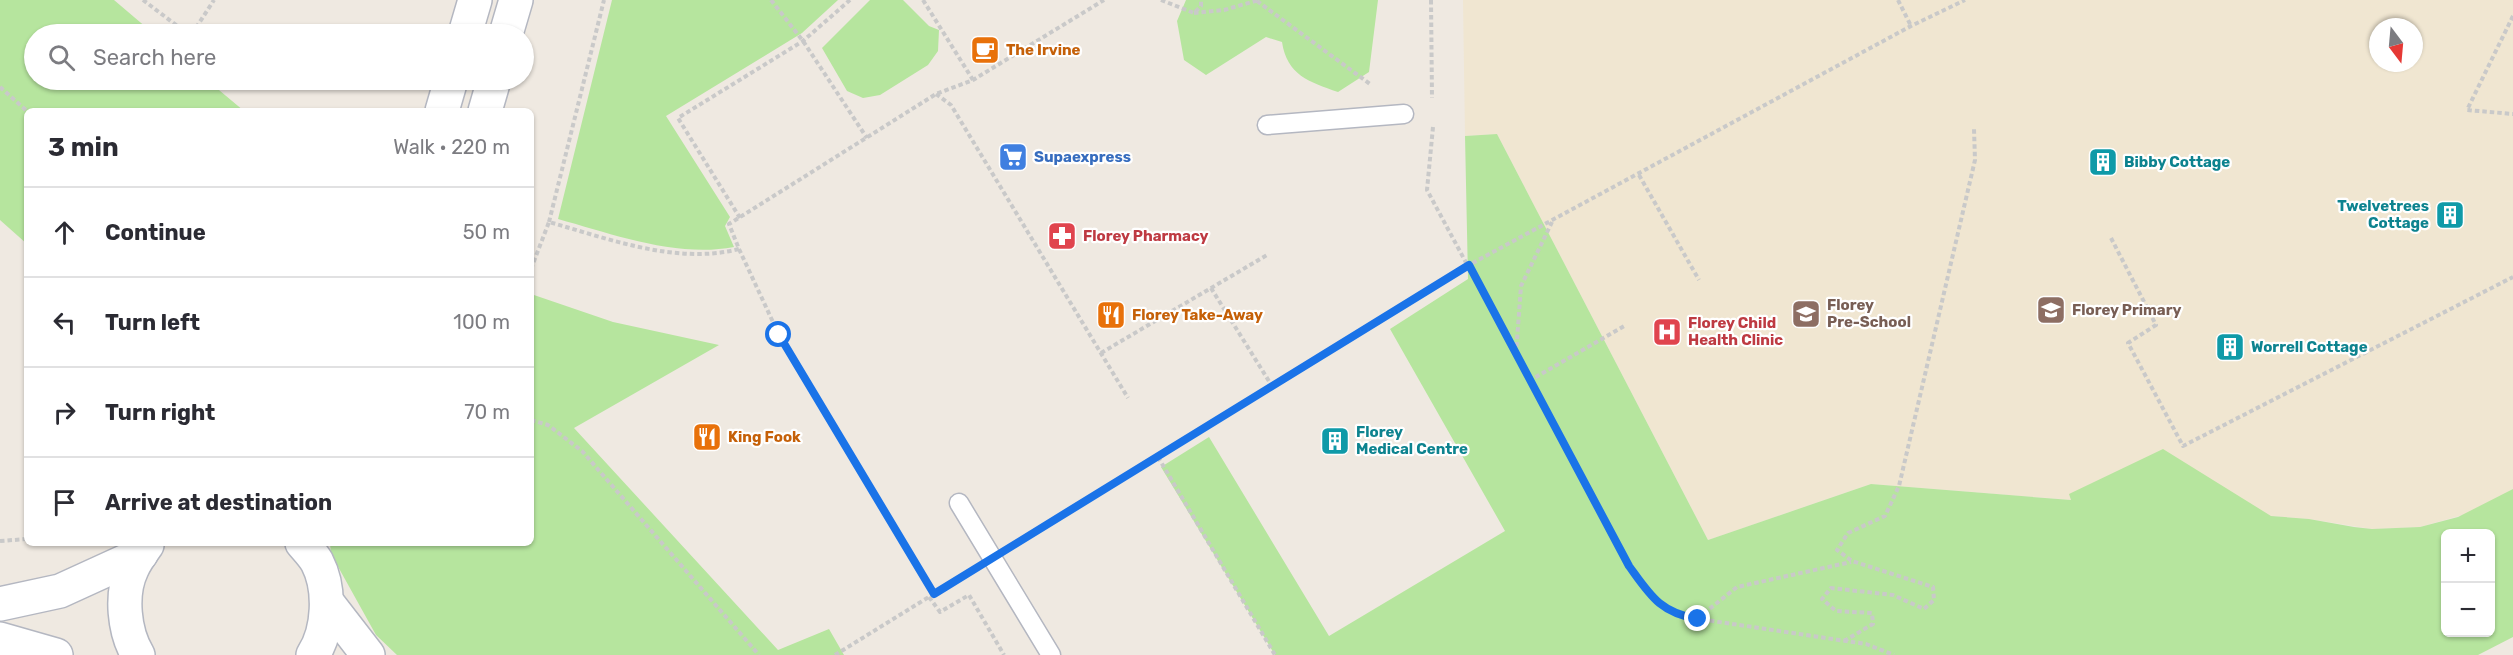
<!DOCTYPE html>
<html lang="en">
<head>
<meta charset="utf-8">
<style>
  body { margin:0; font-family:Rubik,sans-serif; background:#f7f7f7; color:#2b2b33 }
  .controls { position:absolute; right:18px; bottom:18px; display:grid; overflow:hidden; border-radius:9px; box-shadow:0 2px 4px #0004 }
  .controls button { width:54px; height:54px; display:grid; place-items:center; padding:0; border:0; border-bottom:2px solid #e1e1e2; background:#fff; color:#2b2b33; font:30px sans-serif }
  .compass { position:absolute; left:2369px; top:18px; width:54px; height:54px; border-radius:50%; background:#fff; box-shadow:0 2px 4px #0004; rotate:164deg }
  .stop { position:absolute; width:18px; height:18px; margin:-14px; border:4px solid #1a73e8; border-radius:50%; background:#fff }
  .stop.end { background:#1a73e8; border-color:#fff; box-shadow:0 2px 6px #0008 }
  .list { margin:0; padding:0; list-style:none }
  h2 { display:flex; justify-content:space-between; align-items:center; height:78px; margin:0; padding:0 24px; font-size:26px }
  h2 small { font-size:20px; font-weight:400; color:#7c7c81 }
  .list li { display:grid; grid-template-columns:39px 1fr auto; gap:18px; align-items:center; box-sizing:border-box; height:90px; padding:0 24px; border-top:2px solid #e1e1e2 }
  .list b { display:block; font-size:22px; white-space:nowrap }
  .list em { font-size:20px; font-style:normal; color:#7c7c81 }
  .icon { flex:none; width:33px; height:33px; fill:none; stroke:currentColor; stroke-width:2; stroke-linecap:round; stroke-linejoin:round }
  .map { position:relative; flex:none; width:2513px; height:655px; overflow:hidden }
  .search { position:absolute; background:#fff; box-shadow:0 2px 4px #0004; left:24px; top:24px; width:510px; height:66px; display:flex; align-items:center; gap:15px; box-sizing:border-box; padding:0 21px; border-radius:33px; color:#7c7c81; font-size:22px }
  .panel { position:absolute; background:#fff; box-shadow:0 2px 4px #0004; left:24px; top:108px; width:510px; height:438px; border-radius:9px }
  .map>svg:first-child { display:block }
  .education { fill:#f0e6d1; fill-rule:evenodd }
  .green { fill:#b6e59e; fill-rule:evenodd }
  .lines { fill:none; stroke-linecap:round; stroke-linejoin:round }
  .lane-casing { stroke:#b4b7c1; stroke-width:21 }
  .secondary-casing { stroke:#b4b7c1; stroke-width:36 }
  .path { stroke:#c9c9c9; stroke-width:4; stroke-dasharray:4.5 3; stroke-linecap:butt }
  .lane { stroke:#fff; stroke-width:18 }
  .secondary { stroke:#fff; stroke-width:33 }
  .route { stroke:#1a73e8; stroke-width:8 }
  .labels { text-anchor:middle; stroke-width:4.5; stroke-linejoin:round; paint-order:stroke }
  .food-label { font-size:15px; font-weight:bold; fill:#c56008; stroke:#fff; text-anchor:start }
  .shop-label { font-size:15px; font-weight:bold; fill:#366cbe; stroke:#fff; text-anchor:start }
  .culture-label { font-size:15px; font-weight:bold; fill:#0d838f; stroke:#fff; text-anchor:start }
  .health-label { font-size:15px; font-weight:bold; fill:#be3a42; stroke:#fff; text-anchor:start }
  .education-label { font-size:15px; font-weight:bold; fill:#785e54; stroke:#fff; text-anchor:start }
</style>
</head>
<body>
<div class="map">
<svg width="2513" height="655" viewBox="0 0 2513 655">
  <rect width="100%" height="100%" fill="#efe9e1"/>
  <!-- education -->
  <path class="education" d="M1463,0H2513V489L2480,510L2441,521L2420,527L2372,529L2309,519L1871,484L1708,540L1497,134L1465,136ZM2378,27H2414V63H2378Z"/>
  <!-- green -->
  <g class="green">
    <path d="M0,0H114L154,34H34V80H207L244,111H27V244L0,220Z"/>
    <path d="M612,0H838L802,33L666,116L730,217L725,226L734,247C677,258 612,234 558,219Z"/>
    <path d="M870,0H903L929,26L939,30L938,51L928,65L880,95L863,98L847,91L822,48Z"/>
    <path d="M1186,0H1378L1369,72L1338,92C1309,82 1287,75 1282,42L1266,37L1206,75L1184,60L1177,21Z"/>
    <path d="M1497,134L1708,540L1871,484L2071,500L2069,494L2163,449L2271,516L2309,519L2354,527L2372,529L2420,527L2458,517L2513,489V637L2478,655H1275L1161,467L1209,437L1329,636L1505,531L1390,329L1468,279L1465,136ZM2446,534H2490V632H2446Z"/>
    <path d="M531,294L613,322L719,345L574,428L778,650L829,629L844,655H397L376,635L331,554L330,543H531Z"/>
  </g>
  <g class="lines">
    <!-- lane casing -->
    <g class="lane-casing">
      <g id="lane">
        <path d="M1267,125L1404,114"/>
        <path d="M959,503L1051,655"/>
      </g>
    </g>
    <!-- secondary casing -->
    <g class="secondary-casing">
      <g id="secondary">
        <path d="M465,34L475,0"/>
        <path d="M506,34L516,0"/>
        <path d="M442,111L451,80"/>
        <path d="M485,111L494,80"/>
        <path d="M302,543C307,549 313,555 317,562C331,589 329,630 313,655"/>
        <path d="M327,602L368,655"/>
        <path d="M0,604L60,591L141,554"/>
        <path d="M0,639L56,655"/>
        <path d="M138,655C124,632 120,594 132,569C136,560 142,552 147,545"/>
      </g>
    </g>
    <!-- path -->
    <g class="path">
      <path d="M143,0L188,34"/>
      <path d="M771,0L803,41L867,138"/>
      <path d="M923,0L973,80"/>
      <path d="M1161,0L1194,13L1201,6V0"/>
      <path d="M1431,0L1432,98"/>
      <path d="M1898,0L1911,26"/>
      <path d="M1257,1L1370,84"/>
      <path d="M1194,13L1224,10L1259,0"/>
      <path d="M2513,16L2467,110L2513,114"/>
      <path d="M192,34L214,0"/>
      <path d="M0,87L27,111"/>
      <path d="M936,94L951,105L1128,398"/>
      <path d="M1433,127L1427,190L1629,566C1645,589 1658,609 1686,617L1866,644L1894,655"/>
      <path d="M1639,175L1699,280"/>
      <path d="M740,218L678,118L803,41L850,0"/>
      <path d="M549,222L604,0"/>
      <path d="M2111,238L2156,325L2128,343L2183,446L2513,277"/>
      <path d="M739,249L779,335L934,594"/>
      <path d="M531,269L549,222C609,239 677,265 739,249L729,224L936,94L973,80L1104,0"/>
      <path d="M1211,288L1272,386"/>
      <path d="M1101,353L1267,255"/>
      <path d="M1516,354L1521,286L1552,222"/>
      <path d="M1529,381L1626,325"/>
      <path d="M531,420L548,425L582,451L759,655"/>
      <path d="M1158,457L1275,655"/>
      <path d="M0,541L27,539"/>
      <path d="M1019,542L1469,265L1911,26L1965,0"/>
      <path d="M929,597L940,612L969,595L1004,655"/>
      <path d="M1698,618L1737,587L1851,562"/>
      <path d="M1844,641L1873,624L1872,613L1836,611L1822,599L1831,588L1893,595L1924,609L1934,600L1933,587L1852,561L1837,550L1848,533L1885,516L1899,486L1975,160L1974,129"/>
      <path d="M835,655L966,574"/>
    </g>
    <!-- lane -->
    <use href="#lane" class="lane"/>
    <!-- secondary -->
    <use href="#secondary" class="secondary"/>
  </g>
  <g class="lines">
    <!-- route -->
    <path class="route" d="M779,335L934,594L1469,265L1629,566C1650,595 1660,613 1698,619"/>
  </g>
  <!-- icons -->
  <defs>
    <g id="cafe-square" transform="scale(1.5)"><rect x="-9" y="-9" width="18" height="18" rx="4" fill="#e8710a" stroke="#fff"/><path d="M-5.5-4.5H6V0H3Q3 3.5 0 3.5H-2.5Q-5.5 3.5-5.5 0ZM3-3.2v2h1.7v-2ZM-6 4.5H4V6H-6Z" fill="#fff"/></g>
    <g id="supermarket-square" transform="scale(1.5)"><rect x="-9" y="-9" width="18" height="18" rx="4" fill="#3f7fe0" stroke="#fff"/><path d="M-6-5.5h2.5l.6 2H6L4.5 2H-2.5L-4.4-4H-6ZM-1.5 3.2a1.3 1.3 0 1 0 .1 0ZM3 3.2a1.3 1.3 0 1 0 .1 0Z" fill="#fff"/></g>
    <g id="building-square" transform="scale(1.5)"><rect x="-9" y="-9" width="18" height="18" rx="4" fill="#0f9aa8" stroke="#fff"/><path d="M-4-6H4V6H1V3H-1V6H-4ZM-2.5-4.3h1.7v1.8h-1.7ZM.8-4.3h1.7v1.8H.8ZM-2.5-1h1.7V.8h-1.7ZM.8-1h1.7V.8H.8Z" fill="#fff"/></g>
    <g id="pharmacy-square" transform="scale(1.5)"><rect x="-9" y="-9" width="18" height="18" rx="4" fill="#e0444e" stroke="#fff"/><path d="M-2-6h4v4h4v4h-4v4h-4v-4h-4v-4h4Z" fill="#fff"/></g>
    <g id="school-square" transform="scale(1.5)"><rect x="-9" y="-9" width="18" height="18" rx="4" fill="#8d6e63" stroke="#fff"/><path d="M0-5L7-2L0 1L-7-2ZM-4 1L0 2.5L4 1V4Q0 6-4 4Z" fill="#fff"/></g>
    <g id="restaurant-square" transform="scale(1.5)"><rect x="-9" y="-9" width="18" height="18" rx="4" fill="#e8710a" stroke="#fff"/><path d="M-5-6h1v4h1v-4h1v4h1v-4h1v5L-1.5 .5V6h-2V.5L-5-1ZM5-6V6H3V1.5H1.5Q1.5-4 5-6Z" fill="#fff"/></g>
    <g id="hospital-square" transform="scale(1.5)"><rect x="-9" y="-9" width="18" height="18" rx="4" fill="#e0444e" stroke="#fff"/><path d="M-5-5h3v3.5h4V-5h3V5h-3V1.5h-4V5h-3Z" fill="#fff"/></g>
  </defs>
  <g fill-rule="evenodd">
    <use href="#cafe-square" x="985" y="50"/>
    <use href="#supermarket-square" x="1013" y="157"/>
    <use href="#building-square" x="2103" y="162"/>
    <use href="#building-square" x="2450" y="215"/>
    <use href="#pharmacy-square" x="1062" y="236"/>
    <use href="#school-square" x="2051" y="310"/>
    <use href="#school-square" x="1806" y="314"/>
    <use href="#restaurant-square" x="1111" y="315"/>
    <use href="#hospital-square" x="1667" y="332"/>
    <use href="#building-square" x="2230" y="347"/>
    <use href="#restaurant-square" x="707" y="437"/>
    <use href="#building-square" x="1335" y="441"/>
  </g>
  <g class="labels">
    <!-- food labels -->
    <g class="food-label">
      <text x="1006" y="55">The Irvine</text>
      <text x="1132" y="320">Florey Take-Away</text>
      <text x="728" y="442">King Fook</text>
    </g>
    <!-- shop labels -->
    <g class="shop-label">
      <text x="1034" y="162">Supaexpress</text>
    </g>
    <!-- culture labels -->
    <g class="culture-label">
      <text x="2124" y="167">Bibby Cottage</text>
      <text x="2429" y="211" text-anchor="end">Twelvetrees<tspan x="2429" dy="17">Cottage</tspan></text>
      <text x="2251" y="352">Worrell Cottage</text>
      <text x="1356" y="437">Florey<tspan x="1356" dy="17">Medical Centre</tspan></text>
    </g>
    <!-- health labels -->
    <g class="health-label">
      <text x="1083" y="241">Florey Pharmacy</text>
      <text x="1688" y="328">Florey Child<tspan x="1688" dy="17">Health Clinic</tspan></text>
    </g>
    <!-- education labels -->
    <g class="education-label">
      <text x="1827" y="310">Florey<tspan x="1827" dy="17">Pre-School</tspan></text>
      <text x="2072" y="315">Florey Primary</text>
    </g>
  </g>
</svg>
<div class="controls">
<button>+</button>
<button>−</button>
</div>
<svg class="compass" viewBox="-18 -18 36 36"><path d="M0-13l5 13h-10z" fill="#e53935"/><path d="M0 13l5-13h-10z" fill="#7c7c81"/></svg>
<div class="stop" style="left:779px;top:335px"></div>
<div class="stop end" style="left:1698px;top:619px"></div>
<div class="search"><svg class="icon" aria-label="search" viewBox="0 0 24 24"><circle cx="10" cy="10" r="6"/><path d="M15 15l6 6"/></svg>Search here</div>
<section class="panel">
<h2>3 min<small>Walk · 220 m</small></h2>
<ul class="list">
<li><svg class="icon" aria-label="ahead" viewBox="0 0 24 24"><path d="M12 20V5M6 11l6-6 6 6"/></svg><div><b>Continue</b></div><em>50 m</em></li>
<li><svg class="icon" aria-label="left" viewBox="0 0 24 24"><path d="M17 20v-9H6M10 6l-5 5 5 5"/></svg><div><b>Turn left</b></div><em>100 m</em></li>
<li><svg class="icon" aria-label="right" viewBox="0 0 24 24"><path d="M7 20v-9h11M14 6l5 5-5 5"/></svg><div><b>Turn right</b></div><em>70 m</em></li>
<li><svg class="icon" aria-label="arrive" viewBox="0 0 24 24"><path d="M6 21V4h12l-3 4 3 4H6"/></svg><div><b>Arrive at destination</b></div></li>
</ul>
</section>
</div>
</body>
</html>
